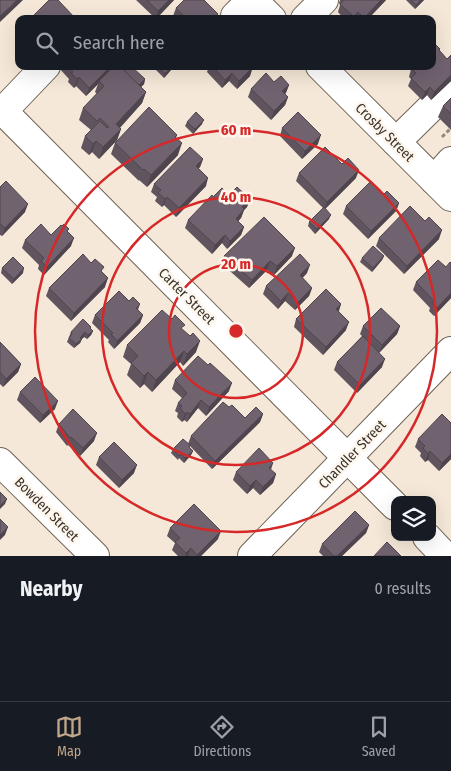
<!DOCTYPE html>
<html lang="en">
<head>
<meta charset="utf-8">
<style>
  body { margin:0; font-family:"Fira Sans Condensed",sans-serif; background:#242831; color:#f1f3f6 }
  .controls { position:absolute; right:15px; bottom:15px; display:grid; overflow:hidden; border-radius:10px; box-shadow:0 5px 20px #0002 }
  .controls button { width:45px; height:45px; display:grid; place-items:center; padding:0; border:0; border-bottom:1px solid #363941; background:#171b24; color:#f1f3f6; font:25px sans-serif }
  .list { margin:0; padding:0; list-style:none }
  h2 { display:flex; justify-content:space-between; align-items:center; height:65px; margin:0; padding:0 20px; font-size:21px }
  h2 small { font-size:16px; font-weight:400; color:#9ea1a6 }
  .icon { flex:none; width:28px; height:28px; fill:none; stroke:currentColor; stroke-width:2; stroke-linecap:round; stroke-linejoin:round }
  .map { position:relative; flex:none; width:451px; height:556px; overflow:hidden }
  .search { position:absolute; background:#171b24; box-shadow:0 5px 20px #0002; left:15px; right:15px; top:15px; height:55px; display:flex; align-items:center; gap:12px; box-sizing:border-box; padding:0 18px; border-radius:10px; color:#9ea1a6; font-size:19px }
  .sheet { height:145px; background:#171b24 }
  nav { display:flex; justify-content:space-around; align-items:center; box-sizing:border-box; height:70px; border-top:1px solid #363941; background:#171b24; font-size:14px; color:#9ea1a6 }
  nav a { display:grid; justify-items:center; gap:2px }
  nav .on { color:#c1a78a }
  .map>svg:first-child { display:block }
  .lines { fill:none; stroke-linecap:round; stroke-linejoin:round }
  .minor-casing { stroke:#6d6254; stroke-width:30 }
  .path { stroke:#92897f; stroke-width:3; stroke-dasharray:4 2.5; stroke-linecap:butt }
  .minor { stroke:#fff; stroke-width:28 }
  .wall { fill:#60545f }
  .shaded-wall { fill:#4e454e }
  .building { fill:#70626f; stroke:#4e454e }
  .ring { fill:none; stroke:#d62828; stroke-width:2.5 }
  .labels { text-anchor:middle; stroke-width:5; stroke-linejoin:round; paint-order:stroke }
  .street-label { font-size:14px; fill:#39342e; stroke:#fef6ec }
  .centre { fill:#d62828; stroke:#fef6ec; stroke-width:2.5 }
  .ring-label { font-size:15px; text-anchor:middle; font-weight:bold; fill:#d62828; stroke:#fef6ec; stroke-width:5; stroke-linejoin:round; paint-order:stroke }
</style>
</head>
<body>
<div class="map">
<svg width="451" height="556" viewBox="0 0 451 556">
  <rect width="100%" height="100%" fill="#f5e8d8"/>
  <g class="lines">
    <!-- minor casing -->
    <g class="minor-casing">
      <g id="minor">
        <path d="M253,0L272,19"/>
        <path d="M235,16L251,0"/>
        <path d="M305,19L324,0"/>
        <path d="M320,66L451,197"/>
        <path d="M0,108L395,506"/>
        <path d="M3,111L46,66"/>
        <path d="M396,142L451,88"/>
        <path d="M434,180L451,161"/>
        <path d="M0,462L95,556"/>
        <path d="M427,537L445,556"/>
        <path d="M252,556L451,351"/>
      </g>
    </g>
    <!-- path -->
    <path class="path" d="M442,137L450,129"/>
    <!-- minor -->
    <use href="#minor" class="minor"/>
  </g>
  <!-- wall -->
  <g class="wall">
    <path d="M136,0H174L156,19Z"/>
    <path d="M340,0H386L368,19H344L338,12L340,5L339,3Z"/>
    <path d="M406,0H424L415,9Z"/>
    <path d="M176,8L217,19H176L173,16Z"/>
    <path d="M19,31V40L17,38Z"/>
    <path d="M440,49L439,51L447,59L451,55V81L431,100L427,95L422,100L408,86L411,79L409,77L411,69Z"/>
    <path d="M60,66H113L112,68L114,70L121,69L145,79L144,84L141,87L146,92L142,103L120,128L121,129L117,140L99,159L92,152L89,155L81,148L85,136L91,130L79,120L83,108L97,94L95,92L98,84L86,96L76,86L74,88L68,82L69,79L59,68Z"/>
    <path d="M156,66H172L171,70L164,78L155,69Z"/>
    <path d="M209,66H252L250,76L237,89L229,81L222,88L207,72Z"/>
    <path d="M274,82L289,85L285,94L288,97L285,105L271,120L248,97L251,89Z"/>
    <path d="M451,98V130L438,117L443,106Z"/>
    <path d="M187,122L202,124L193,134L185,126Z"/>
    <path d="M282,128L318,144L302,159L280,136Z"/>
    <path d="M177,135L176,138L178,155L147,187L139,180V181L111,154L115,143Z"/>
    <path d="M203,159L200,167L198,169L206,186L176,217L164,205L162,207L155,201L157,197L151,192L154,184Z"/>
    <path d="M299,173L356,178L325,209L329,219L315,234L308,226L309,222L323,208L296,181Z"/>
    <path d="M0,187L25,212L2,236L0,235Z"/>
    <path d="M384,194L399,203L396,211L368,239L343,214L346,206Z"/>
    <path d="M229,195L250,199L247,207L244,210L241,218L238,221L244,227L241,235L227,249L222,243L212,254L185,228L188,220L213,197Z"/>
    <path d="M425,221L439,239L404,274L376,246L379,238Z"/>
    <path d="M68,232L71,246L44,275L38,269L39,265L22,248L25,240Z"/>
    <path d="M224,256H292L274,275L267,270L249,288L222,264Z"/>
    <path d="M384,256L382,260L372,272L360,262L362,258Z"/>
    <path d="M91,263L102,272L105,287L71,321L46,296L49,288Z"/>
    <path d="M2,268L23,273L12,284L1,273Z"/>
    <path d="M307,273L302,278L312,288L309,296L295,310L285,301L278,309L263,294L266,286Z"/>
    <path d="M416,282L451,298L434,316L429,311L430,308L413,290Z"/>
    <path d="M129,301L140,304L138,310L143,315L140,323L114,349L108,342L109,340L92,323L95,315Z"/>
    <path d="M341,304L339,311L346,330L323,355L294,327L296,319Z"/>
    <path d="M363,326H400L397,334L379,353L382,367L357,393L334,370L337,362L362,336L360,334Z"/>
    <path d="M91,327V329L93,331L91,335L87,339L84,337L82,339L80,343L74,348L67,342L71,332Z"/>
    <path d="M183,330L196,352L183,366L180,362L152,392L144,384L140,388L127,375L131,364L123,357L127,345Z"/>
    <path d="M0,342L21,364L18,372L3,387L0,384Z"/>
    <path d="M175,380L229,391L206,416L198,408L187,422L184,420L182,422L177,417L178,413L175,411L178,403L182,398L172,389Z"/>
    <path d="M20,392L55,409L40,423L17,400Z"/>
    <path d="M229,407L245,418L263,414L260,422L212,469L190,446L189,447L193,451L191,455L184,463L179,458L178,460L171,453L173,449L188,444L191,436Z"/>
    <path d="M59,424L94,441L80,456L68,445L67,446L56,432Z"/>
    <path d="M418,439L451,459L439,471L428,460L425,462L420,456L421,453L415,447Z"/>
    <path d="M99,457L134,473L119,488L96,465Z"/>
    <path d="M273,463L271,470L276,474L273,483L260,495L253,488L247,494L233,480L236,472Z"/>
    <path d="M369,525L366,533L342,556H323L319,552L322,544Z"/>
    <path d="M170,528L218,539L201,556H178L172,550L175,543L167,536Z"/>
  </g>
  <!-- shaded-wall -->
  <g class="shaded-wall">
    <path d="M17,0H23L0,22V16Z"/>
    <path d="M169,0H174L156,19L158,11Z"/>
    <path d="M381,0H386L368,19H364Z"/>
    <path d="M421,0H424L415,9L416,5Z"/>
    <path d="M358,12L356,19H353L354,17Z"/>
    <path d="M111,66H113L111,71L99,81L98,84L86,96L89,88Z"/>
    <path d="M172,66L171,70L164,78L165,74Z"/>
    <path d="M251,66H252L251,69L253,67L250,76L237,89L239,81Z"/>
    <path d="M232,73L229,81L222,88L225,80Z"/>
    <path d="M451,75V81L431,100L434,92Z"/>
    <path d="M79,77L76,86L74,88L77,79Z"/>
    <path d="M145,79L144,84L135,93L136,88Z"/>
    <path d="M289,85L286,93L279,99L282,91Z"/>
    <path d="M430,87L427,95L422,100L425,92Z"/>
    <path d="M146,92L142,103L112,136L116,124Z"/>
    <path d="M288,97L285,105L271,120L274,111Z"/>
    <path d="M204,120L202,124L193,134L195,129Z"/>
    <path d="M121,129L117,140L99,159L103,147Z"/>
    <path d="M321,135L318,144L302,159L305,151Z"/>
    <path d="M96,141L92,152L89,155L93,144Z"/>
    <path d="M182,143L178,155L147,187L151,175Z"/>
    <path d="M203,159L200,167L193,174L196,166Z"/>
    <path d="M359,170L356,178L324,210L327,202Z"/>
    <path d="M208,178L206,186L176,217L179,208Z"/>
    <path d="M167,197L164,205L162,207L165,199Z"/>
    <path d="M250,199L247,207L244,210L241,218L233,227L236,219L242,207Z"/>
    <path d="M399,203L396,211L368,239L371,231Z"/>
    <path d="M28,204L25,212L2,236L5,228Z"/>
    <path d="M331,215L329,219L315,234L317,229Z"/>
    <path d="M244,227L241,235L227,249L230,241Z"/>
    <path d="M442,230L439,239L404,274L407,266Z"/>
    <path d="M225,235L222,243L212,254L215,245Z"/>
    <path d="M74,238L71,246L44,275L47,267Z"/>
    <path d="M295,248L292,256L274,275L277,266Z"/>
    <path d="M384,256L382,260L372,272L373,268Z"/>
    <path d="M270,261L267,270L249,288L252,280Z"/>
    <path d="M310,265L307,273L297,284L300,275Z"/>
    <path d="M24,268L23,273L12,284L14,279Z"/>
    <path d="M108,278L105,287L71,321L74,313Z"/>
    <path d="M312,288L309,296L295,310L298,302Z"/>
    <path d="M288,293L285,301L278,309L281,301Z"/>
    <path d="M451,293V298L434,316L437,308Z"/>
    <path d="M341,304L338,312L336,309Z"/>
    <path d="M143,315L140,323L114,349L117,341Z"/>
    <path d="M349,322L346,330L323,355L326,347Z"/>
    <path d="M400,326L397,334L379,353L382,345Z"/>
    <path d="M93,331L91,335L87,339L88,335Z"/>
    <path d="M85,332L84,337L79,341L82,339L80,343L74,348L76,344L80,338Z"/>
    <path d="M200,341L196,352L183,366L187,354Z"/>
    <path d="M184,351L180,362L152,392L156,380Z"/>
    <path d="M385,359L382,367L357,393L360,385Z"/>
    <path d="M21,364L18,372L3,387L6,379Z"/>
    <path d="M148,372L144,384L140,388L144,376Z"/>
    <path d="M232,383L229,391L206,416L209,407Z"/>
    <path d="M201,400L198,408L187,422L190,414Z"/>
    <path d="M58,401L55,409L40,423L43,415Z"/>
    <path d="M187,412L184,420L182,422L185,414Z"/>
    <path d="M263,414L260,422L212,469L215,461Z"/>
    <path d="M97,433L94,441L80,456L83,448Z"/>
    <path d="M193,451L191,455L184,463L185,458Z"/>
    <path d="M430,451L428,460L425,462L428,454Z"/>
    <path d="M451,454V459L439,471L442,463Z"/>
    <path d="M137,465L134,473L119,488L122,480Z"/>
    <path d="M276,474L273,483L260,495L263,487Z"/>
    <path d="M256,480L253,488L247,494L250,486Z"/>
    <path d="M7,499L5,504L0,509V506Z"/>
    <path d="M369,525L366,533L342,556H337Z"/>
    <path d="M8,527L5,535L0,540V535Z"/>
    <path d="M221,531L218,539L201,556H197Z"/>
    <path d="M191,548L188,556H185L186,553Z"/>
  </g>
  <!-- building -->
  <g class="building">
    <path d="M0,0H17L0,16Z"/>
    <path d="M49,0H58L76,19H30Z"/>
    <path d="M147,0H169L158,11Z"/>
    <path d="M184,0H204L218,14L214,19H184L185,17L176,8Z"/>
    <path d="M344,0H381L364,18L358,12L354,17L340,4Z"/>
    <path d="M411,0H421L416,5Z"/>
    <path d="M394,15L398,19H390Z"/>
    <path d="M436,45L440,49L439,50L447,59L451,55V75L434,92L430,87L425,92L411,78L416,73L411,69L414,66H432V49Z"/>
    <path d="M68,66H111L89,88L79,77L77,79L71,73L73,72Z"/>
    <path d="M117,66L121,69L122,68L146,92L116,124L121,129L103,147L96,141L93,144L85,136L100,121L107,128L109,127L100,118L97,121L83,108L104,86L99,81L112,68L114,70Z"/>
    <path d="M129,66H131L145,79L139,85L125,71Z"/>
    <path d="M158,66H172L165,74Z"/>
    <path d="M212,66H252L253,67L239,81L232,73L225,80Z"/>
    <path d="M266,73L274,82L281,76L289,85L282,91L288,97L274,111L251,89Z"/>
    <path d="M451,98V114L443,106Z"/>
    <path d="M149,107L177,135L175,137L182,143L151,175L144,169L143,170L115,143Z"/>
    <path d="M196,112L204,120L195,129L187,122Z"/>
    <path d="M298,112L321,135L305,151L282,128Z"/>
    <path d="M190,147L203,159L196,166L208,178L179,208L167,197L165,199L158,193L161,190L154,184Z"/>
    <path d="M325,147L342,164L348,158L359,170L327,202L299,173Z"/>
    <path d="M6,181L28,204L5,228L0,224V187Z"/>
    <path d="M371,181L384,194L387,191L399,203L371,231L346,206Z"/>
    <path d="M237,187L250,199L242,207L244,209L236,219L244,227L230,241L225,235L215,245L188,220L212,195L213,197L222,188L229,195Z"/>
    <path d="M410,206L425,221L429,217L442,230L407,266L379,238Z"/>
    <path d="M324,207L331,215L317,229L309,222Z"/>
    <path d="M264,217L295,248L277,266L270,261L252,280L224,256Z"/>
    <path d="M41,224L51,235L61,225L62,226L64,224L69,229L67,231L74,238L47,267L41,261L44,258L25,240Z"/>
    <path d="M373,246L384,256L373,268L362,258Z"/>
    <path d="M83,254L91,263L95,259L104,267L101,271L108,278L74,313L49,288Z"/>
    <path d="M300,254L310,265L300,275L312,288L298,302L288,293L281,301L266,286Z"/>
    <path d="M13,257L24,268L14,279L2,268Z"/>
    <path d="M438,260L446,267L450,262L451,263V293L437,308L432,303L434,301L416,282Z"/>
    <path d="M326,289L341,304L336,309L349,322L326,347L296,319Z"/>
    <path d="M119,291L129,301L133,297L140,304L136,308L143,315L117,341L111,334L113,333L95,315Z"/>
    <path d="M381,308L400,326L382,345L363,326Z"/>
    <path d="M162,310L172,319L175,315L185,325L181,328L190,336L193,333L200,341L187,354L184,351L156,380L148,372L144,376L131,363L138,356L127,345Z"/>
    <path d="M83,319L91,327L90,328L93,331L88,335L85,332L80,338L82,339L76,344L69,338L72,334L71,332Z"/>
    <path d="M363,336L385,359L360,385L337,362Z"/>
    <path d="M0,342L21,364L6,379L0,372Z"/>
    <path d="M198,356L208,365L210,363L232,383L209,407L201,400L190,414L187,412L185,414L180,408L182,406L178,403L187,393L175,380Z"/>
    <path d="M35,377L58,401L43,415L20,392Z"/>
    <path d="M223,402L229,407L232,405L245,418L256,407L263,414L215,461L191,436Z"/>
    <path d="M73,409L97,433L83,448L71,437L70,438L59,424Z"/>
    <path d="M442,414L451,423V454L442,463L430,451L428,454L423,448L425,446L418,439Z"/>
    <path d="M183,439L190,445L189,447L193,451L185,458L181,454L179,456L173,449Z"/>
    <path d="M114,442L137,465L122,480L99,457Z"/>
    <path d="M259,448L273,463L269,468L276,474L263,487L256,480L250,486L236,472Z"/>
    <path d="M0,492L7,499L0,506Z"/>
    <path d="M194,504L221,531L197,555L191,548L186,553L175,542L180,538L170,528Z"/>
    <path d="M355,511L369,525L337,556H334L322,544Z"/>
    <path d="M0,519L8,527L0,535Z"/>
    <path d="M387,542L401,556H374Z"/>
  </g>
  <!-- distance rings -->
  <g class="ring">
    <circle cx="236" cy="331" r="67"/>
    <circle cx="236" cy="331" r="134"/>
    <circle cx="236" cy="331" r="201"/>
  </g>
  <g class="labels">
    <!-- street labels -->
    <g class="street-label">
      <text transform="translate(385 132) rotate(45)" y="5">Crosby Street</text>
      <text transform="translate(187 296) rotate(45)" y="5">Carter Street</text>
      <text transform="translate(352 454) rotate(-46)" y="5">Chandler Street</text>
      <text transform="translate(47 509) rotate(45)" y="5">Bowden Street</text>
    </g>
  </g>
  <circle cx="236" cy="331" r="8" class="centre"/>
  <g class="ring-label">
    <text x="236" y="135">60 m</text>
    <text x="236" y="202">40 m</text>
    <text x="236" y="269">20 m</text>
  </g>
</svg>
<div class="controls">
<button><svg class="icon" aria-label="layers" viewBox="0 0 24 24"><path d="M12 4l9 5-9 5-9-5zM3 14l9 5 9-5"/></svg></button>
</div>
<div class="search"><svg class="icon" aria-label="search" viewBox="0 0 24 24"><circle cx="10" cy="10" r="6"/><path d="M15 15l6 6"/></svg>Search here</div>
</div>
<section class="sheet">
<h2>Nearby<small>0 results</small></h2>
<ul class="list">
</ul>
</section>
<nav>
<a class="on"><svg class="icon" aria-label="map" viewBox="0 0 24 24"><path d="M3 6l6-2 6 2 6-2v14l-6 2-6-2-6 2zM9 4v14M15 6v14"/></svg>Map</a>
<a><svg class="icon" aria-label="directions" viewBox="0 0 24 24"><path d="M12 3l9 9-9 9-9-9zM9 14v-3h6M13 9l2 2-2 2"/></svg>Directions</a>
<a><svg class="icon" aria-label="saved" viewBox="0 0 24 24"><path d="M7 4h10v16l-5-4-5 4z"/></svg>Saved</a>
</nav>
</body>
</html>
